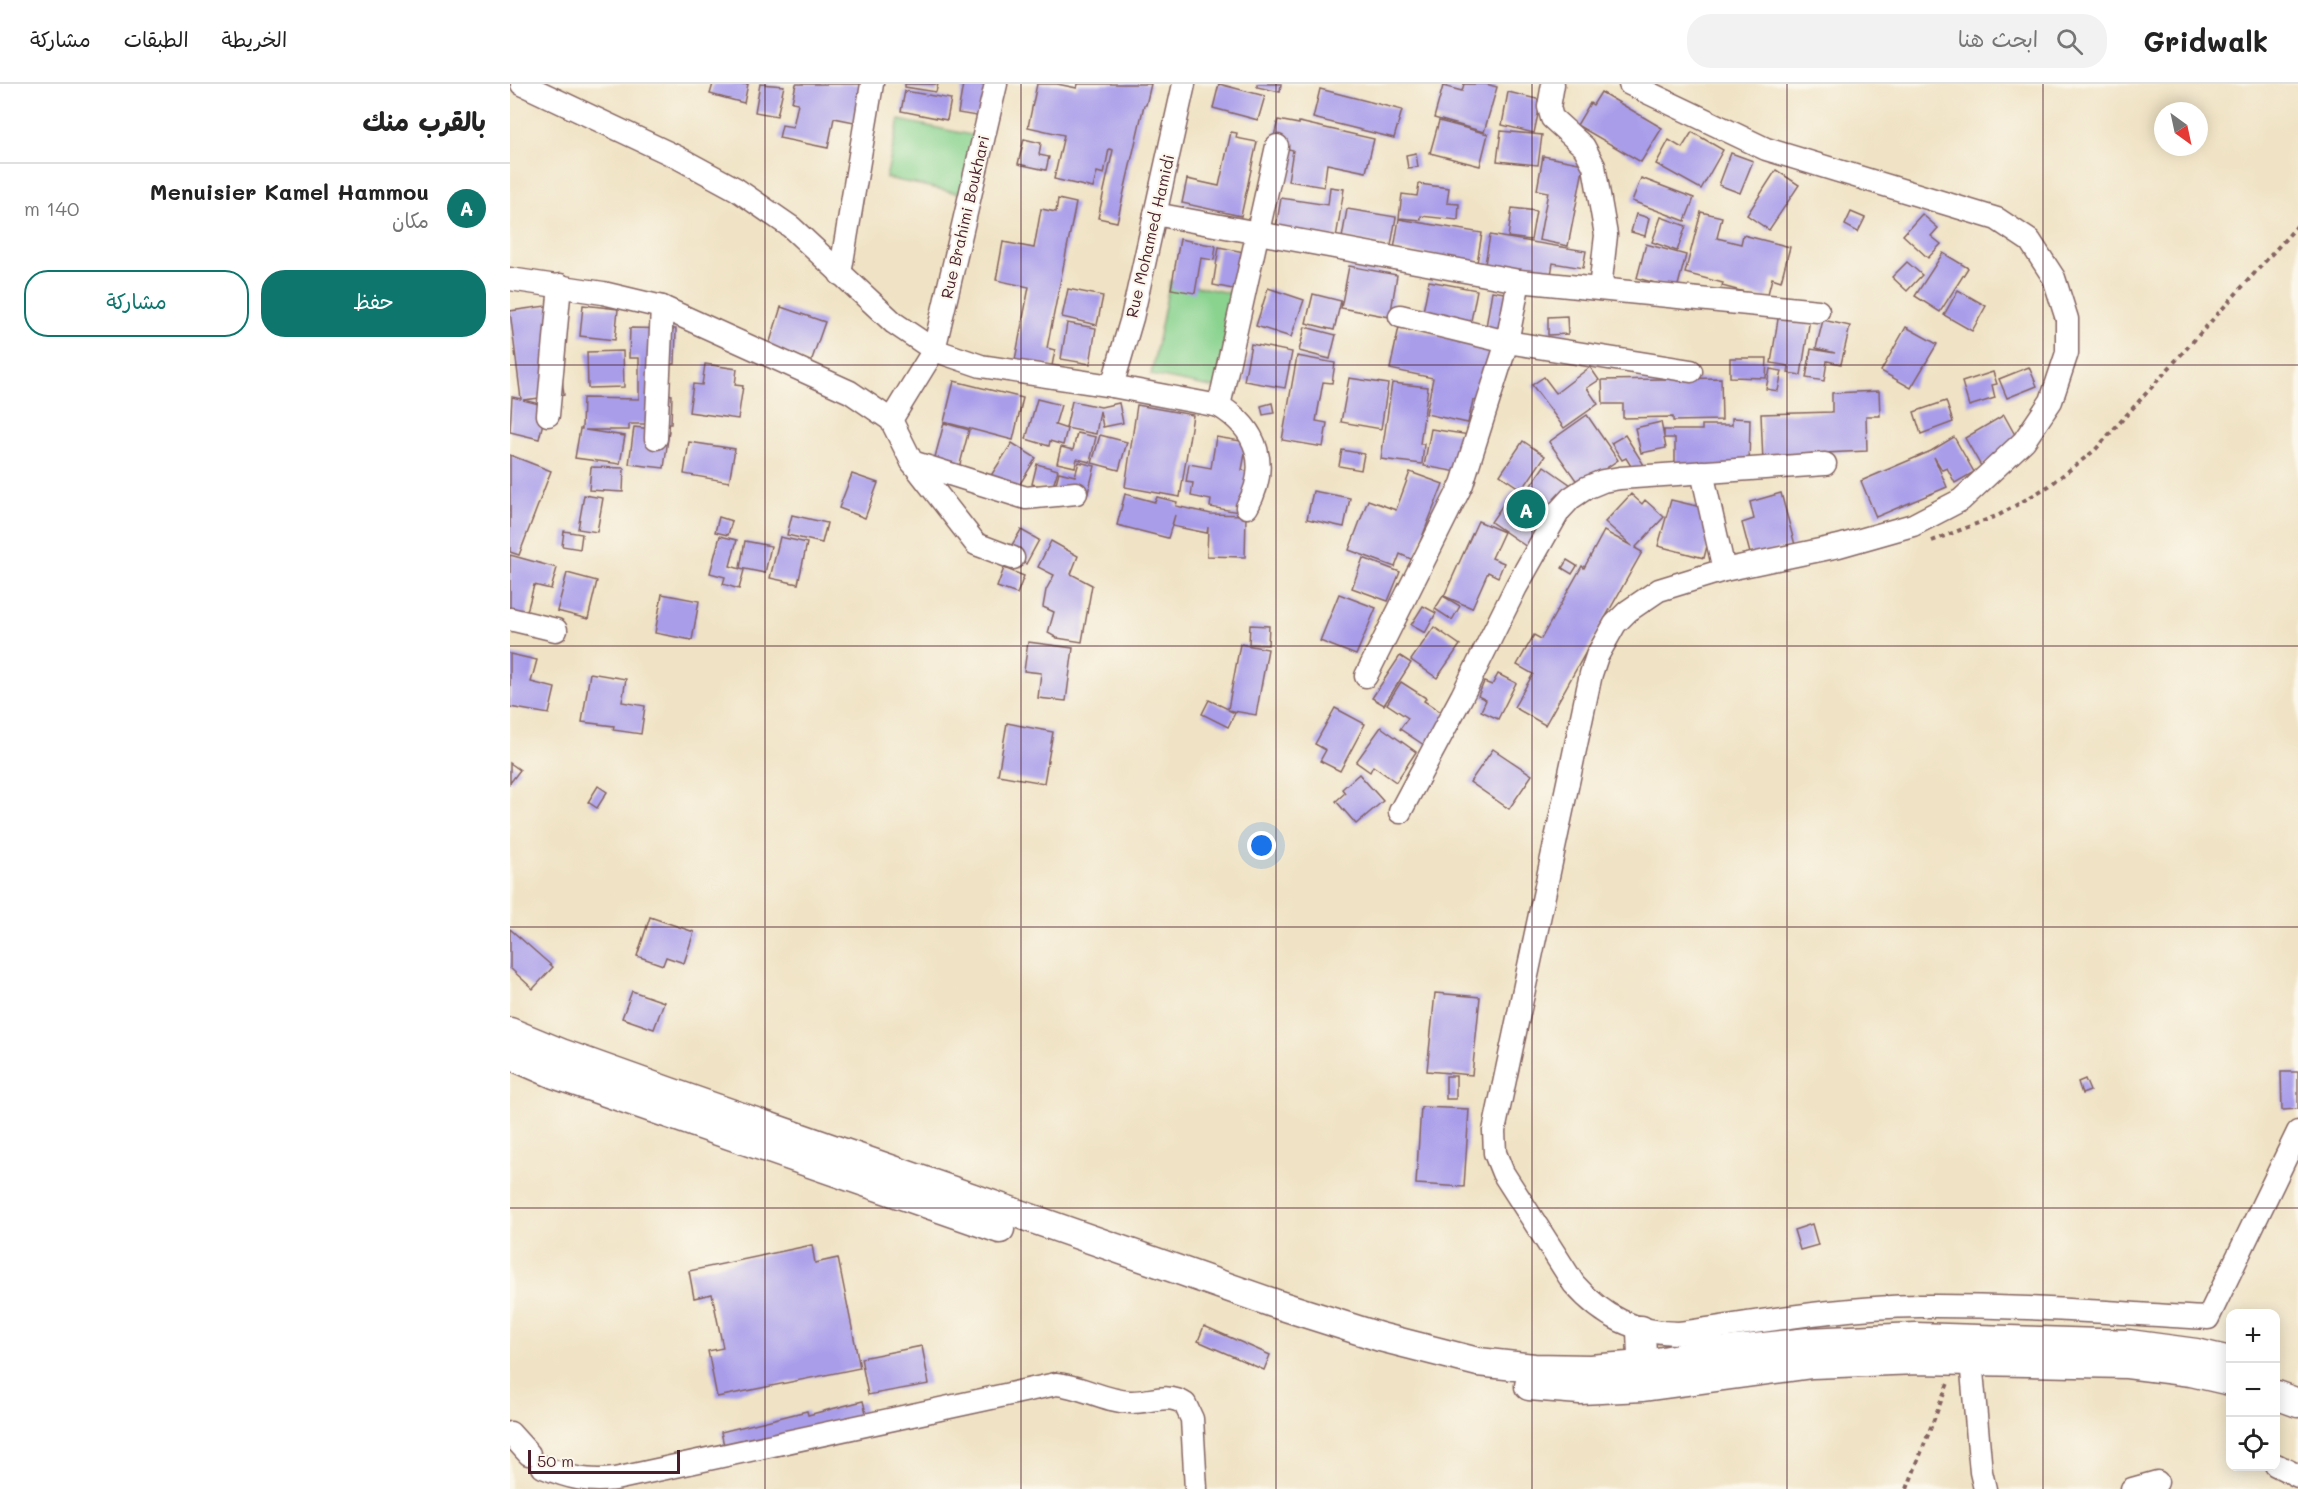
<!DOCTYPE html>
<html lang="ar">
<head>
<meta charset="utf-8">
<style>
  body { margin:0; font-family:Mali,"Playpen Sans Arabic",sans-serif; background:#f2f2f2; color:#222; direction:rtl }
  .controls { position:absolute; right:18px; bottom:18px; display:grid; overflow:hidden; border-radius:12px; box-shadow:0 3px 15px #0003 }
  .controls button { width:54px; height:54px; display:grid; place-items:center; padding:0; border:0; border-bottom:2px solid #e0e0e0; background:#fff; color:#222; font:30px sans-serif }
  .compass { position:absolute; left:1644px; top:18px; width:54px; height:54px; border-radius:50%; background:#fff; box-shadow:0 3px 15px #0003; rotate:147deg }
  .scale { position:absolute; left:18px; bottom:15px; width:152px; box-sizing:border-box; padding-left:6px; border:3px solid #4a1f2b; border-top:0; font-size:16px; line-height:21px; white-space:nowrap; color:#4a1f2b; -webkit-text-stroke:4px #fbf7ec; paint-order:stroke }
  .you { position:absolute; left:752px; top:762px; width:21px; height:21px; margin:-15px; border:4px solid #fff; border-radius:50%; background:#1a73e8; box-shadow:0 0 0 9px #1a73e833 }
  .badge { display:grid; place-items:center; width:39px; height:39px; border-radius:50%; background:#0f766e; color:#fff; font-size:20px; font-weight:700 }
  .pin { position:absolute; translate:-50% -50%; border:3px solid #fff; box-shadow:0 2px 6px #0006 }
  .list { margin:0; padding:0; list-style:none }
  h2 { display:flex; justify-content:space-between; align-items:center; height:78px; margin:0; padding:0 24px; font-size:26px }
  h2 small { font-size:20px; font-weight:400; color:#767676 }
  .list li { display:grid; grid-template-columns:39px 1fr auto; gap:18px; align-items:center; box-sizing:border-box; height:90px; padding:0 24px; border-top:2px solid #e0e0e0 }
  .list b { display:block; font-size:22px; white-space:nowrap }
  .list p { margin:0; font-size:20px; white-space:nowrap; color:#767676 }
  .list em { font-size:20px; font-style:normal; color:#767676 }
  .actions { display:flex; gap:12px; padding:18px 24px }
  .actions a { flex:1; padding:14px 0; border:2px solid #0f766e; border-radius:24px; text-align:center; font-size:21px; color:#0f766e }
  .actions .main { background:#0f766e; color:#fff }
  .icon { flex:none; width:33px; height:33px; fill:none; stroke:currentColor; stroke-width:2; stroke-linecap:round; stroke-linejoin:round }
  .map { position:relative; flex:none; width:1788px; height:1405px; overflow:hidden; direction:ltr }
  header { display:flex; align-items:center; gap:36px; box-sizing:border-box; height:84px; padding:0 30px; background:#fff; border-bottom:2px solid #e0e0e0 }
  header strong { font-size:28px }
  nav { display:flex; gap:33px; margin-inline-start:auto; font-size:21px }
  .search { width:420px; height:54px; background:#f2f2f2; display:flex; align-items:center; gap:15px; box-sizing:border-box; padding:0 21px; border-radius:24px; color:#767676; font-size:22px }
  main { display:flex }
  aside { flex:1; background:#fff }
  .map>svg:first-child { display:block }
  .green { fill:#89d38f; stroke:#6a795d; stroke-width:1.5 }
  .building { fill:#a99dea }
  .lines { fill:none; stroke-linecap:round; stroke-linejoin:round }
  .minor-casing { stroke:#846461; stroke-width:25 }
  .major-casing { stroke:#846461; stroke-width:31 }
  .path { stroke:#846461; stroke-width:4; stroke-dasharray:4.5 4.5; stroke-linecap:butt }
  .minor { stroke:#fff; stroke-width:22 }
  .major { stroke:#fff; stroke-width:28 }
  .grid { fill:none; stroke:#4a1f2b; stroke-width:1.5; stroke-opacity:0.55 }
  .labels { text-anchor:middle; stroke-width:4.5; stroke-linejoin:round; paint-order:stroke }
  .street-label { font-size:16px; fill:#4a1f2b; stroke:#fbf7ec }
</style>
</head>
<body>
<header>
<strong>Gridwalk</strong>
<div class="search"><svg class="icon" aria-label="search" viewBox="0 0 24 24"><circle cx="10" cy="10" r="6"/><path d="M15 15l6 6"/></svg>ابحث هنا</div>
<nav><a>الخريطة</a><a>الطبقات</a><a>مشاركة</a></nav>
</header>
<main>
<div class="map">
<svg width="1788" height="1405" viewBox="0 0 1788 1405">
  <rect width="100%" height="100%" fill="#fbf7ec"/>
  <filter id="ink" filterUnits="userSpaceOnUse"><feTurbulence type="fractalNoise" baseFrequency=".0167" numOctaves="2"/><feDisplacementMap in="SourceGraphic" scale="12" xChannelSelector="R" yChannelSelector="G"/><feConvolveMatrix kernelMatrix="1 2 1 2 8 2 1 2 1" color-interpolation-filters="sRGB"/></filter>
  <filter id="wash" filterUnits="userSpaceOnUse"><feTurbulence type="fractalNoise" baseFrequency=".008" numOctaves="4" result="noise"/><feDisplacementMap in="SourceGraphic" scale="24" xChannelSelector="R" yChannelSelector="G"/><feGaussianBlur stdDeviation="1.35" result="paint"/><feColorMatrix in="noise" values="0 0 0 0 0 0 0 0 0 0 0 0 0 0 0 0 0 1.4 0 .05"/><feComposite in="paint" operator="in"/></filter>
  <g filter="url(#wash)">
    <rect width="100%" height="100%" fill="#f0e3c5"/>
    <!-- green -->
    <g class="green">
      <path d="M389,36L466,52L453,110L376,94Z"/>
      <path d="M660,197L730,211L711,305L641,291Z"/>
    </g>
    <g id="blocks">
      <!-- building -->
      <g class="building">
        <path d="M203,0H238L234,19L200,10Z"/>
        <path d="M250,0L274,2L267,32L245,28Z"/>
        <path d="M286,0H369L354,40L324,34L318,64L269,54L272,41L283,43L288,19L282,18Z"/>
        <path d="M395,0H428L426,8L395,3Z"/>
        <path d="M453,0H483L478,34L448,29Z"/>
        <path d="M527,0H547L567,4L568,0H641L636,21H634L607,138L588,134L603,66L599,65L594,90L587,88L583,104L544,95L554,51L518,43Z"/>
        <path d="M709,0L755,12L748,36L703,24Z"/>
        <path d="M747,0H771L770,8L747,3Z"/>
        <path d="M954,0H976L987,3L974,48L924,34L933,2L952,7Z"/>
        <path d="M810,5L892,26L884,54L803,34Z"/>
        <path d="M395,7L441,15L437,36L391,27Z"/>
        <path d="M998,8L1031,16L1024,49L992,41Z"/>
        <path d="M1091,8L1152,44L1131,78L1067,41L1080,19L1083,21Z"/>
        <path d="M768,36L789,40V38L864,55L856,88L817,80L814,103L778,97L783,66L762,61Z"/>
        <path d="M929,37L978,50L970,82L920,69Z"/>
        <path d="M991,47L1032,51L1028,81L987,77Z"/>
        <path d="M721,48L727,49L726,54L747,58L731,132L672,119L677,95L709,102Z"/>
        <path d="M1182,48L1213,66L1191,105L1146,80L1159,56L1172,64Z"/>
        <path d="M514,55L531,59L529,71L539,73L536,86L508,80Z"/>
        <path d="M906,69L908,83L898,84L896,71Z"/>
        <path d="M1221,69L1243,77L1230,109L1209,101Z"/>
        <path d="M1033,72L1074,80L1058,162L1029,156L1038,108L1027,106Z"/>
        <path d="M1266,86L1289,101L1259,146L1237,131Z"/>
        <path d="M1131,94L1184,114L1175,137L1122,117Z"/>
        <path d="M909,100L939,104L937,119L949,120L948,136L911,132V136L889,134L892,110L907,112Z"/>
        <path d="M820,103L834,105L826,154L766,144L771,114L818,121Z"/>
        <path d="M548,115L566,119L537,264L545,266L542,282L505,276L519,203L486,196L493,158L524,164L531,125L546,128Z"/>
        <path d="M1002,124L1026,127L1021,156L998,153Z"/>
        <path d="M837,125L886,133L881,162L832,154Z"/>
        <path d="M1191,128L1212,133L1207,154L1231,160L1233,151L1280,163L1271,197L1262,194L1257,214L1212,202L1213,199L1175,189Z"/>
        <path d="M1341,128L1355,134L1348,148L1335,141Z"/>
        <path d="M1126,130L1139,134L1135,152L1121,148Z"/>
        <path d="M1412,130L1428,144L1421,152L1431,160L1418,174L1393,151Z"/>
        <path d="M1151,133L1176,142L1167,167L1142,158Z"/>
        <path d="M889,135L972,149L967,179L884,165Z"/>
        <path d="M980,151L1076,167L1073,184L1043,179L1041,191L975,180Z"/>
        <path d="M670,155L706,162L704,176L691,174L685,209L661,205Z"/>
        <path d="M1136,160L1176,171L1167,205L1127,194Z"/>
        <path d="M709,163L739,169L733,207L703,201Z"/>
        <path d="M1433,169L1458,184L1430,228L1405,212Z"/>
        <path d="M1397,178L1412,191L1397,207L1382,193Z"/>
        <path d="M839,182L887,191L880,233L831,224Z"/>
        <path d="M919,197L967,206L960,242L912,233Z"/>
        <path d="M758,204L794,216L781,253L746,242Z"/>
        <path d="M558,205L593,212L587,241L552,233Z"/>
        <path d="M1448,206L1476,222L1462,247L1434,231Z"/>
        <path d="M982,207L1001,210L993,252L975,249Z"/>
        <path d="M803,210L831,217L824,246L796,239Z"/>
        <path d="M43,221L54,311L13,316L37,322L29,355L0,348L2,313L11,315L0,227Z"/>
        <path d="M73,221L108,225L105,256L70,252Z"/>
        <path d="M271,223L315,238L301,278L258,264Z"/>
        <path d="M1269,229L1300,234L1291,291L1278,289L1279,282L1261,279Z"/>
        <path d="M1057,232L1058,250L1038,251V233Z"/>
        <path d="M1313,236L1340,242L1331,280L1317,277L1314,297L1296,294L1301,265L1325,269L1306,264Z"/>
        <path d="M557,239L586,244L580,280L551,275Z"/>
        <path d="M795,243L826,251L820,275L789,267Z"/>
        <path d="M889,243L984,263L972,318L963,316L958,339L916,330L923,294L880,285Z"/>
        <path d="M1396,243L1427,260L1401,304L1371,287Z"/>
        <path d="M120,244L166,245L165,280H156L155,310L162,311L161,340H119V346H75L115,352L110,380L65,374L70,345H72L73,314L129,315V274H119Z"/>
        <path d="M741,260L782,268L775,304L734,297Z"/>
        <path d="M113,267L114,303L78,304L77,268Z"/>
        <path d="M787,272L825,279L822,299L813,298L806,337L817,339L813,363L772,356Z"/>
        <path d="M1220,274H1257L1256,294L1220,293Z"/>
        <path d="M195,280L227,285L225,301L233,302L228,335L179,328L183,300L192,301Z"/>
        <path d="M1080,283L1089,296L1077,304L1088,320L1054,344L1022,301L1034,293L1046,309Z"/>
        <path d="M1519,283L1527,302L1497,314L1489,295Z"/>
        <path d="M1260,285L1272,287L1268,307L1256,305Z"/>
        <path d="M1483,288L1487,300L1482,301L1485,314L1459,322L1452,298Z"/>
        <path d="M839,294L878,300L871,345L831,338Z"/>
        <path d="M1211,294L1212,336L1163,337V333L1113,334V320H1093L1092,296Z"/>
        <path d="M444,297L513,314L503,356L434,338Z"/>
        <path d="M882,299L918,303L910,360H914L912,380L871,375Z"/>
        <path d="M1369,307L1370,332H1356L1357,367L1292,370V377L1253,379L1251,330L1322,328V309Z"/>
        <path d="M527,315L551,321L545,341L557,345L553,361L540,357L539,362L516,355Z"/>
        <path d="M562,317L591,323L609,319L613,339L593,343L590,327L586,350L556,344Z"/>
        <path d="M1436,317L1443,338L1411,350L1404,328Z"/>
        <path d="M762,319L764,329L753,331L751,322Z"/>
        <path d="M627,321L683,331L670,413L615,403Z"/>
        <path d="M1077,331L1108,376L1070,402L1039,358Z"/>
        <path d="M1494,331L1510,360L1471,382L1455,354Z"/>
        <path d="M1222,334L1240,335L1239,384L1165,383V354H1154L1156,364L1131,369L1125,344L1151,338L1154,353V346H1192V341H1222Z"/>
        <path d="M434,339L459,346L449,384L424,377Z"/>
        <path d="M124,343L159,347L154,384L119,380Z"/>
        <path d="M921,345L960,351L953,389L914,382Z"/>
        <path d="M567,349L586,353L580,378L567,375L565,383L547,379L551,363L563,366Z"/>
        <path d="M590,351L617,358L609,386L582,379Z"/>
        <path d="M1115,351L1134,381L1124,387L1116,374L1112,376L1101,359Z"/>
        <path d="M706,353L737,358L732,386L741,388L734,429L700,423L701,416L681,412L683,399L676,398L679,380L701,384Z"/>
        <path d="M1444,353L1464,388L1445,399L1437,384L1432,386L1424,373L1437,403L1366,433L1351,397L1421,367Z"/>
        <path d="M1013,357L1035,372L1012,406L990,391Z"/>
        <path d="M179,358L225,365L219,398L174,390Z"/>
        <path d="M502,359L526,374L505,408L480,393Z"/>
        <path d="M832,366L854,370L851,386L829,382Z"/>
        <path d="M0,371L41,387L9,471L0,468Z"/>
        <path d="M569,378L585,382L577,412L553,406L544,407L549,388L565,392Z"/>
        <path d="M527,380L548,386L542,405L522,400Z"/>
        <path d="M1034,382L1061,401L1017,463L981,438L1003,406L1013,413Z"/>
        <path d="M81,383L114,384L113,408L79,406Z"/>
        <path d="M900,388L933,400L903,476L890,470L885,483L839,466L858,416L886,426Z"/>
        <path d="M342,390L368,399L355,434L329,424Z"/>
        <path d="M803,407L840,414L834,443L797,435Z"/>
        <path d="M1271,409L1285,461L1241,473L1232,439L1244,435L1240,418Z"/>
        <path d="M615,410L645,418L647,413L667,418L666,422L701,430L736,431L735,473L697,472L698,443L697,449L662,442L665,431L658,454L607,441Z"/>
        <path d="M1121,410L1132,420L1135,416L1154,433L1125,464L1132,468L1035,641L1004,623L1023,590L1007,581L1024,551L1031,555L1072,482L1074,484L1094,447L1122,462L1095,438Z"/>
        <path d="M74,411L93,414L87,448L68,445Z"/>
        <path d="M1161,416L1195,424L1203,438L1194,474L1148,462Z"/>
        <path d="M282,431L317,439L312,459L277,451Z"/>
        <path d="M209,433L222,437L218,451L205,448Z"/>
        <path d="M968,437L994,448L982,474L994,479L988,493L978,488L962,524L934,512Z"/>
        <path d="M511,446L529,456L516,480L497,469Z"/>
        <path d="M54,447L72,450L70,465L52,462Z"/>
        <path d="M210,452L227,456L220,482L234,486L229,505L213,500L215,493L200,489Z"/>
        <path d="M270,453L297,459L288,500L260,494Z"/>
        <path d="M235,457L261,462L255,489L230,484Z"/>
        <path d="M541,457L568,472L561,490L582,501L572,558L547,554L538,549L544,528L533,523L536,506L544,491L528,483Z"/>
        <path d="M0,471L47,484L41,505L24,501L13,543L0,540Z"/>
        <path d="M853,474L890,488L878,517L842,504Z"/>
        <path d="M1057,476L1067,482L1062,490L1052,484Z"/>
        <path d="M494,484L514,492L507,510L487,503Z"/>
        <path d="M57,489L87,497L78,535L47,527Z"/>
        <path d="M152,510L189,517L182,556L145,549Z"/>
        <path d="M829,510L866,524L846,571L810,557Z"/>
        <path d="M933,512L950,522L942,536L925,525Z"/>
        <path d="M913,522L926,529L915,549L901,541Z"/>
        <path d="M740,541L759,542L758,561L739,560Z"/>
        <path d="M924,543L950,561L927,594L901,576Z"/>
        <path d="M518,558L563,564L556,617L528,614L531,589L514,587Z"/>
        <path d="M730,560L758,565L746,631L718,626L725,629L718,643L692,630L699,616L718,625Z"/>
        <path d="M0,570L27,576L21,598L45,604L39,630L0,623Z"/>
        <path d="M890,572L901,579L874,621L862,614Z"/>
        <path d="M80,589L116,595L112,618L135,622L131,650L103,646L104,642L72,638Z"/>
        <path d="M988,590L1006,599L988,635L971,627L976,616L968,612L974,598L982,601Z"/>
        <path d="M891,598L916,614L914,617L940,634L920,665L890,645L898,634L877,620Z"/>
        <path d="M825,624L855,640L830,687L810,677L816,666L805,660Z"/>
        <path d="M497,639L543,648L534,699L488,691Z"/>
        <path d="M871,643L906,668L886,698L863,682L860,688L846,678Z"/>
        <path d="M983,665L1022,691L999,725L960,698Z"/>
        <path d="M0,679L10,686L0,699Z"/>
        <path d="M849,690L873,717L846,740L826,717L835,709L832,705Z"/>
        <path d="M88,702L97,708L87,724L78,718Z"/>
        <path d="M140,833L184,848L174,879L156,873L153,881L127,872Z"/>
        <path d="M0,845L43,883L23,905L0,884Z"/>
        <path d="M122,907L154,918L144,945L112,934Z"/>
        <path d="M925,909L970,913L962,991L917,987Z"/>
        <path d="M1771,988H1788V1025L1772,1026Z"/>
        <rect x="936" y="992" width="10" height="23"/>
        <path d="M1575,995L1580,1007L1572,1010L1568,998Z"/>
        <path d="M911,1023L959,1025L954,1103L906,1100Z"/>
        <path d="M1302,1140L1308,1161L1290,1166L1284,1146Z"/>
        <path d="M302,1161L305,1179L328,1174L350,1284L207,1313L198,1267L213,1264L202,1210L184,1214L179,1187Z"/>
        <path d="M694,1242L760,1271L754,1286L688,1257Z"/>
        <path d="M412,1262L419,1300L358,1311L351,1274Z"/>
        <path d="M353,1317L357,1333L215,1366L211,1348L297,1327L298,1331Z"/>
      </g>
    </g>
  </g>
  <g filter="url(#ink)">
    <use href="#blocks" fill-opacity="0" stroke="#846461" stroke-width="1.5"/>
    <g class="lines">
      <!-- minor casing -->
      <g class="minor-casing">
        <g id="minor">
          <path d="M12,0L167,73L226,105L281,143L384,239L424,266L471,282L602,302L709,322C748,345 760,382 737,423"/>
          <path d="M1043,0L1039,23L1042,34L1074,63L1084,82L1096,151L1090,205"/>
          <path d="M1120,0L1256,65L1487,135L1520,157L1544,194L1557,235V269L1541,317L1514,357L1451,416L1403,441L1329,462L1214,486L1149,506L1118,527L1105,540L1087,572L1081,590L984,1047L985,1069L993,1089L1064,1200C1093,1233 1125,1249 1169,1249C1249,1238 1329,1223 1410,1222C1506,1221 1602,1229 1698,1234L1788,1048"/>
          <path d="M645,130L1009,197L1308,227"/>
          <path d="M330,190L362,0"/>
          <path d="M0,195L93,209L152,223L340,308L381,336L402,378L516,414L566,409"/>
          <path d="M890,232L997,258L1181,287"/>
          <path d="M602,302L622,234L674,0"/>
          <path d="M709,322L767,62"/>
          <path d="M38,331L50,201"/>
          <path d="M381,336L424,266L486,0"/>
          <path d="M146,354L152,223"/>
          <path d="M402,378L466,460L503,474"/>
          <path d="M1192,388L1214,486"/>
          <path d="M0,535L46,546"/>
          <path d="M856,592L952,400L997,258L1009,197"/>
          <path d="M890,728L952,612L1006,503L1049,427L1061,414L1076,404L1093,397L1110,394L1315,380"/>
          <path d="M1461,1276L1471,1388L1475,1405"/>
          <path d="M0,1349L19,1370"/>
          <path d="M1766,1381L1788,1392"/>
          <path d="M33,1383C60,1394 76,1398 105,1395L546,1300C572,1302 594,1317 620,1318C638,1319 658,1308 675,1320L682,1335L686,1405"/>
          <path d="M1622,1405L1647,1398"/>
        </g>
      </g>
      <!-- major casing -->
      <g class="major-casing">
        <g id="major">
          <path d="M0,948L51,969L160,1008L766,1220L870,1253L968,1278L1024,1284L1080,1285L1132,1281L1190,1270L1298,1258L1406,1253L1619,1260L1686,1269L1720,1277"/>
          <path d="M0,971L44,990L490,1145"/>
          <path d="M1131,1246L1133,1301"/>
          <path d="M1019,1302L1070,1306L1133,1303L1302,1280L1408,1276L1617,1280L1681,1288L1720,1297"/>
          <path d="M1766,1311L1788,1319"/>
        </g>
      </g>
      <!-- path -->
      <g class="path">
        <path d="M1422,457L1489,431L1539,402L1585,366L1788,141"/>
        <path d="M1397,1405L1438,1299"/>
      </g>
      <!-- minor -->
      <use href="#minor" class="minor"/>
      <!-- major -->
      <use href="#major" class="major"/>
    </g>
  </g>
  <!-- grid -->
  <path class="grid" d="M255,0V1405M511,0V1405M766,0V1405M1022,0V1405M1277,0V1405M1533,0V1405M0,281H1788M0,562H1788M0,843H1788M0,1124H1788"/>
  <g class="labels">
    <!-- street labels -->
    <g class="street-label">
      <text transform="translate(455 133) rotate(-77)" y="6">Rue Brahimi Boukhari</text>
      <text transform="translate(640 152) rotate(-77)" y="6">Rue Mohamed Hamidi</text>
    </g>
  </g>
</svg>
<div class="controls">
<button>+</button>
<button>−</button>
<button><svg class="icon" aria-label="locate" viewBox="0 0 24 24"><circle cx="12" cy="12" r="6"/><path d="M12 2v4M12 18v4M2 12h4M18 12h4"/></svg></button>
</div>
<svg class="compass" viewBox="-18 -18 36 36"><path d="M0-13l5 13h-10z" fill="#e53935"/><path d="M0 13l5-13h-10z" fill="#767676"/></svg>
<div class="scale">50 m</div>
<div class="you"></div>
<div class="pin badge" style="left:1016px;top:425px">A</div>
</div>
<aside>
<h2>بالقرب منك<small></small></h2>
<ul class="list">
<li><span class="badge">A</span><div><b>Menuisier Kamel Hammou</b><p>مكان</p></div><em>140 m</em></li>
</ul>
<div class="actions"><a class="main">حفظ</a><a>مشاركة</a></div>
</aside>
</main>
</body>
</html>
